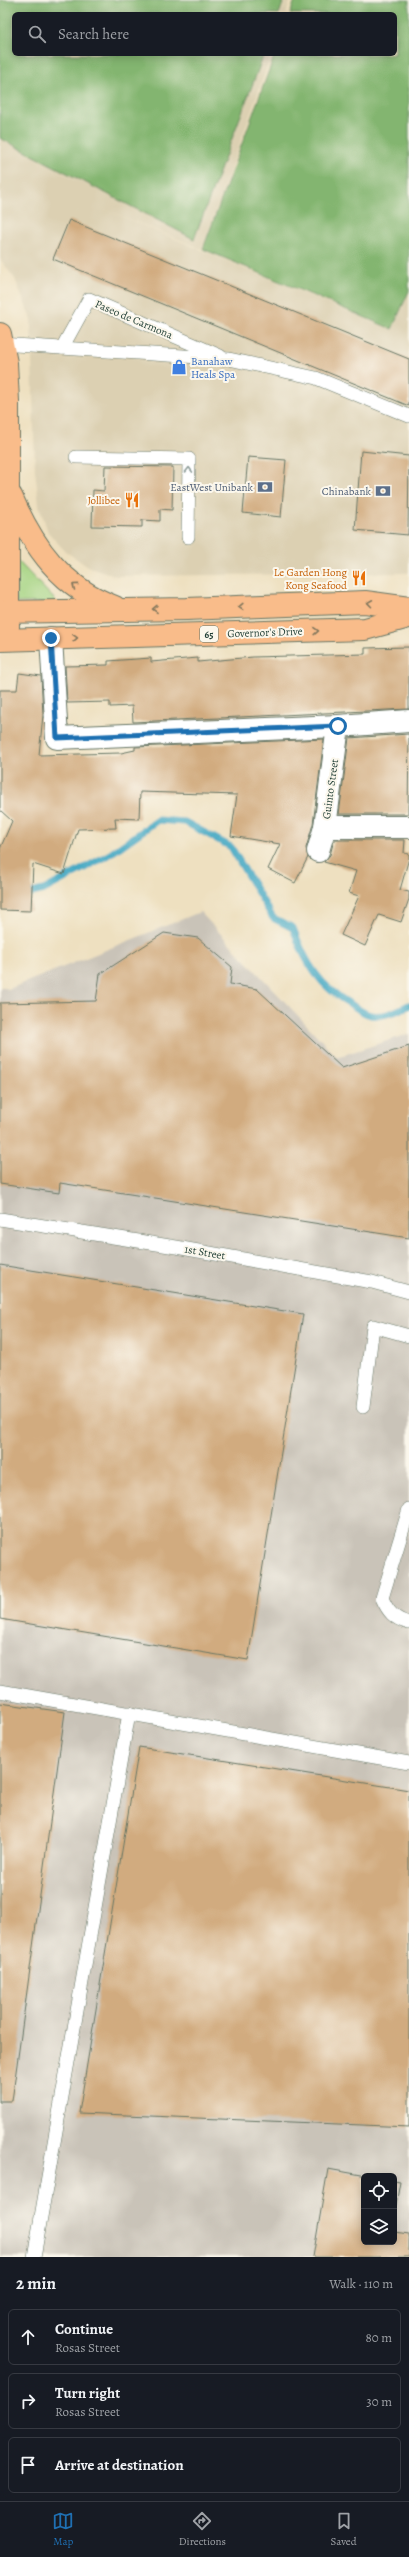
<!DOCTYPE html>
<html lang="en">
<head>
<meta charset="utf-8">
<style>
  body { margin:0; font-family:Alegreya,serif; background:#20242c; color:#f1f3f6 }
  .controls { position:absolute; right:12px; bottom:12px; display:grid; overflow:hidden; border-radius:6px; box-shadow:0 2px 10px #0003 }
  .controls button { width:36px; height:36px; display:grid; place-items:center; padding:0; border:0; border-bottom:1px solid #363941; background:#171b24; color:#f1f3f6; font:20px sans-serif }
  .stop { position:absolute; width:12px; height:12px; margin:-9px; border:3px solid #1f6fb2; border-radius:50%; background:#fff }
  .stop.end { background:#1f6fb2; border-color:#fff; box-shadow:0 1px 4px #0008 }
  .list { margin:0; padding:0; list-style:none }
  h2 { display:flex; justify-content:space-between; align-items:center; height:52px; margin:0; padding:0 16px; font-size:17px }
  h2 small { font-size:13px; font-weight:400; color:#9ea1a6 }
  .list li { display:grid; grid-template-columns:26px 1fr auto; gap:12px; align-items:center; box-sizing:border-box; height:56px; margin:0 8px 8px; padding:0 8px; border:1px solid #363941; border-radius:6px }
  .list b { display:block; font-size:15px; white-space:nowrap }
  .list p { margin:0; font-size:13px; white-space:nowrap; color:#9ea1a6 }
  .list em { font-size:13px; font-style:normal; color:#9ea1a6 }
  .icon { flex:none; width:22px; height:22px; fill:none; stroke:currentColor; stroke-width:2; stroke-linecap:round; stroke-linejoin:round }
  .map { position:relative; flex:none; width:409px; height:2257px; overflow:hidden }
  .search { position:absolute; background:#171b24; box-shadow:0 2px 10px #0003; left:12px; right:12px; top:12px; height:44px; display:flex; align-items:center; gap:10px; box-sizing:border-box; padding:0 14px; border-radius:6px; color:#9ea1a6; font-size:15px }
  .sheet { height:244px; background:#171b24 }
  nav { display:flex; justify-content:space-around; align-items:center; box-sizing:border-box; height:56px; border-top:1px solid #363941; background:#171b24; font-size:11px; color:#9ea1a6 }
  nav a { display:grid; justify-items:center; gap:2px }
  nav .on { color:#1f6fb2 }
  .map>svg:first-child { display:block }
  .built { fill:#dcd0b2 }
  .industrial { fill:#c9c3b8; fill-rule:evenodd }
  .green { fill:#a4d381; stroke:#62885a }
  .forest { fill:#83b56f; stroke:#517952 }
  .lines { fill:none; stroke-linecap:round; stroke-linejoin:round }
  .stream { stroke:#43a7c3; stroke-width:7 }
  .building { fill:#d1ab7f }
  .lane-casing { stroke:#677665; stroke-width:14 }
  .street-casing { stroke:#677665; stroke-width:24 }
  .highway-casing { stroke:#677665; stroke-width:24 }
  .lane { stroke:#fff; stroke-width:13 }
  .street { stroke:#fff; stroke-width:22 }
  .highway { stroke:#f9bc8a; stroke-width:22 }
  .oneway { stroke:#8f9e9a }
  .oneway2 { stroke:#81765b }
  .route { stroke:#1f6fb2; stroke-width:5 }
  .labels { text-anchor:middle; stroke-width:4; stroke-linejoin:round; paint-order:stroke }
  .shield { fill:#fbf7ec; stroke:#61756b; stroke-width:1 }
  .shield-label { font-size:10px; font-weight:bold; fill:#1f3d34 }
  .street-label { font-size:11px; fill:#1f3d34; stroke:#fbf7ec }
  .shop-label { font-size:11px; fill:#366cbe; stroke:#fbf7ec; text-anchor:start }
  .service-label { font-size:11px; fill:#4e5e75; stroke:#fbf7ec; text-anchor:end }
  .food-label { font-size:11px; fill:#c56008; stroke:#fbf7ec; text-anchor:end }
</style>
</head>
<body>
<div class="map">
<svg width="409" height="2257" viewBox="0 0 409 2257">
  <rect width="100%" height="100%" fill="#fbf7ec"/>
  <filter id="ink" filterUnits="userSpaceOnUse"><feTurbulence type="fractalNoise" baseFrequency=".025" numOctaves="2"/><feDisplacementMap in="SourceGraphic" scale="8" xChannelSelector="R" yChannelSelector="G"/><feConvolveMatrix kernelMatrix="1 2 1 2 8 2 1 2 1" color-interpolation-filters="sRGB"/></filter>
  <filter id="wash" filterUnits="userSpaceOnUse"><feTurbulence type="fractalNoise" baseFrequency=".012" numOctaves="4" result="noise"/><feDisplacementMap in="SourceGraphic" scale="16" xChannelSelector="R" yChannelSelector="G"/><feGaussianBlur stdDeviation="0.9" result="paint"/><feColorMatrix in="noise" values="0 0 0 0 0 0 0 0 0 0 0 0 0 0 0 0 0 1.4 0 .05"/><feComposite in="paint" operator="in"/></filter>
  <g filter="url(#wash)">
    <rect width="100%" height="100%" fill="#eee0c0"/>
    <!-- built -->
    <path class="built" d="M0,0H291L286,14H14V54H272L202,249L97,206L392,330L409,292V573L116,576L87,566L65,551L48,532L39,505L35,470L31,319L15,279L0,259Z"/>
    <!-- industrial -->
    <path class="industrial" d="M200,912L337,1057L409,1034V2257H0V987L9,989ZM364,2176H394V2242H364Z"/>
    <!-- green -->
    <path class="green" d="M16,559L57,602L16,603Z"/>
    <!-- forest -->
    <g class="forest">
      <path d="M0,0H284L279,14H14V54H264L194,239L0,138Z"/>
      <path d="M295,0H409V291L392,329L203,249L275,54H395V14H290Z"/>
    </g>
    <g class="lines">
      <!-- stream -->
      <path class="stream" d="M24,895L44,890L110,854L158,820L185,822L231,847L273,918L293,928C305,963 320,987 352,1005C358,1009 365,1014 371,1015C385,1017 397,1011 409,1005"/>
    </g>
    <g id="blocks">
      <!-- building -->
      <g class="building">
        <path d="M69,220L409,359V406L53,259Z"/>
        <path d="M361,451L409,456L408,535L355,530Z"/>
        <path d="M248,457L286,460L281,517L243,513Z"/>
        <path d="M105,466L173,467L172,510L160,509V521L142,520V527L92,526L93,490L104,491Z"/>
        <path d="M409,647V709L133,722L132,706L110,707V702L67,703L65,666L108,665V661L151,658V662L198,658V662L253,657L365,654V648Z"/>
        <path d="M19,673L41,676L43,715L39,755L121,753L135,750V747L324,739L313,824L306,848L308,857L295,883L268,869L280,844L231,836L237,795L140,792L139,819L115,818L116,828L78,829L64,874L33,864L31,911L0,910V849L12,821L0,810V690H17Z"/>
        <path d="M409,734L408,814H339L349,738Z"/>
        <path d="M334,840H405L404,853L409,854V858L400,890L409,892V899L401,922L379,915L365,946L341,935L359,896L349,893L356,871L324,862L330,855Z"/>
        <path d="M164,933L198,938L232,967L230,984L257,989L342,1068L409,1046V1238L60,1183L59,1193L0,1184V1003L96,1001L100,974Z"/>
        <path d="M0,1265L303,1314L248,1660L0,1619Z"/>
        <path d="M0,1703L65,1712L12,2101H0Z"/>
        <path d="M139,1747L409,1790V2127L79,2113Z"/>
        <path d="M328,2169L367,2176H364V2242H394V2232L409,2234V2257H313Z"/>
        <path d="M394,2181L400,2182L394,2216Z"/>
      </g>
    </g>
  </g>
  <g filter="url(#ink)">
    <use href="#blocks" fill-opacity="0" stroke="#677665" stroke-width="1"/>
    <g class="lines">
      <!-- lane casing -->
      <g class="lane-casing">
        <g id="lane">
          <path d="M0,344L229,359L316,378L409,416"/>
          <path d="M62,348L89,299L220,356"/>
          <path d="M76,457L189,459L188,537"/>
          <path d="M0,1219L176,1247L372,1282L409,1292"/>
          <path d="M363,1407L373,1326L409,1336"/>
          <path d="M409,1509L382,1598C388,1612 394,1619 409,1623"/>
          <path d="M0,1691L409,1763"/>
          <path d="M34,2257L129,1713"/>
        </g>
      </g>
      <!-- street casing -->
      <g class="street-casing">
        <g id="street">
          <path d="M51,638L57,738L338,726L409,721"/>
          <path d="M325,827H409"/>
          <path d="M318,851L325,827L338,726"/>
        </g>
      </g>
      <!-- highway casing -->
      <g class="highway-casing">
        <g id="highway">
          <path d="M0,334L6,363L8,401V627"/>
          <path d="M11,496C33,547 62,588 115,607"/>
          <path d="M0,612L187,609L365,602L409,608"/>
          <path d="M0,640L365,629L409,617"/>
        </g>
      </g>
      <!-- lane -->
      <use href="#lane" class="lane"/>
      <!-- street -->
      <use href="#street" class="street"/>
      <!-- highway -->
      <use href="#highway" class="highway"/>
    </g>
    <!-- one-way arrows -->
    <defs><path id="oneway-chevron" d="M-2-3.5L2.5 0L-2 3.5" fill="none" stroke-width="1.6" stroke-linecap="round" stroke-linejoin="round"/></defs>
    <use class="oneway" href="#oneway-chevron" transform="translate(189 470) rotate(-89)"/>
    <g class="oneway2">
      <use href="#oneway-chevron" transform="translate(75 586) rotate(-143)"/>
      <use href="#oneway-chevron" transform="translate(370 603) rotate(-172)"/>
      <use href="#oneway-chevron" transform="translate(241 607) rotate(178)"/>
      <use href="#oneway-chevron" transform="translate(155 609) rotate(179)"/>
      <use href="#oneway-chevron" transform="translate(316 631) rotate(-2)"/>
      <use href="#oneway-chevron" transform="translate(75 638) rotate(-2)"/>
    </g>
  </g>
  <g class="lines" filter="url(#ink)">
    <!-- route -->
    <path class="route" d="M51,638L57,738L338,726"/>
  </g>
  <!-- icons -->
  <defs>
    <g id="shop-bare" transform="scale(1.2)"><path d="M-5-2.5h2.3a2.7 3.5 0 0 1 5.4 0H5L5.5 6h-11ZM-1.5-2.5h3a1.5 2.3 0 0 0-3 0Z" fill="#3f7fe0" stroke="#fbf7ec" stroke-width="2.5" paint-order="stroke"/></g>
    <g id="bank-bare" transform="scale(1.2)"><path d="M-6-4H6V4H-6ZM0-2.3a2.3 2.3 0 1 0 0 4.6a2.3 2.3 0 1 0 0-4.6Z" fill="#5c6f8a" stroke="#fbf7ec" stroke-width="2.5" paint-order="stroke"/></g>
    <g id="restaurant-bare" transform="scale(1.2)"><path d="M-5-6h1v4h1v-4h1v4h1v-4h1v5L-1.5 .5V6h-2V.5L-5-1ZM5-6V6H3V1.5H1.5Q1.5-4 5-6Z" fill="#e8710a" stroke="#fbf7ec" stroke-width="2.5" paint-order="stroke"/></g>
  </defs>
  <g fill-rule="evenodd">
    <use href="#shop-bare" x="179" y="367"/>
    <use href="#bank-bare" x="265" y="487"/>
    <use href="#bank-bare" x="383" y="491"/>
    <use href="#restaurant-bare" x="132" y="500"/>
    <use href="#restaurant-bare" x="359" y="578"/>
  </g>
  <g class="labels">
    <!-- shield labels -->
    <rect class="shield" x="200" y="626" width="18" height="16" rx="3"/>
    <g class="shield-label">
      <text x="209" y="638">65</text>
    </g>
    <!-- street labels -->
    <g class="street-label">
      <text transform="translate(134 319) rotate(23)" y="4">Paseo de Carmona</text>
      <text transform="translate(265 632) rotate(-2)" y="4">Governor's Drive</text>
      <text transform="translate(330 789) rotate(-82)" y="4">Guinto Street</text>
      <text transform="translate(205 1252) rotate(10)" y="4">1st Street</text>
    </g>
    <!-- shop labels -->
    <g class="shop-label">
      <text x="191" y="365">Banahaw<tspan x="191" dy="13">Heals Spa</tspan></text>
    </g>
    <!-- service labels -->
    <g class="service-label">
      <text x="253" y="491">EastWest Unibank</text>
      <text x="371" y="495">Chinabank</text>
    </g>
    <!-- food labels -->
    <g class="food-label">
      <text x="120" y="504">Jollibee</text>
      <text x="347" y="576">Le Garden Hong<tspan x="347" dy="13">Kong Seafood</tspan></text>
    </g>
  </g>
</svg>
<div class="controls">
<button><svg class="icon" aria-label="locate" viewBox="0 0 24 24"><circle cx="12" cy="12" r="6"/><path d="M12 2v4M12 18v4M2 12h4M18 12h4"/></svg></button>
<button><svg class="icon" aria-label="layers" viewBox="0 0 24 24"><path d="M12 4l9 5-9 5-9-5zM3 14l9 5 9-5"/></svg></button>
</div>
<div class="stop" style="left:338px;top:726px"></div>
<div class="stop end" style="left:51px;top:638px"></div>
<div class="search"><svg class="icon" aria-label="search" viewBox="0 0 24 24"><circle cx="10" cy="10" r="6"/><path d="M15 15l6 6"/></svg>Search here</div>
</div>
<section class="sheet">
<h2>2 min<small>Walk · 110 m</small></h2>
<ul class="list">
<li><svg class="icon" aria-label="ahead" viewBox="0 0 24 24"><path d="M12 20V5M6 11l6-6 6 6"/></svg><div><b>Continue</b><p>Rosas Street</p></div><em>80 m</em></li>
<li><svg class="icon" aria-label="right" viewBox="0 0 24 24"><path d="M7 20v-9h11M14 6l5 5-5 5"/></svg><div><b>Turn right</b><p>Rosas Street</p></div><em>30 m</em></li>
<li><svg class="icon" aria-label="arrive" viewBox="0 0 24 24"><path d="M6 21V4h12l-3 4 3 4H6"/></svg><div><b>Arrive at destination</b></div></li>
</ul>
</section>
<nav>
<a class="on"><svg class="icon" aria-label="map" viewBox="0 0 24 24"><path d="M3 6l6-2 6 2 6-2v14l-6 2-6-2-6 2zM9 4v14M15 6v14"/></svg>Map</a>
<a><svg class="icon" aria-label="directions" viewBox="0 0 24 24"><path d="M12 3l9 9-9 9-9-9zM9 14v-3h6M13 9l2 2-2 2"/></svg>Directions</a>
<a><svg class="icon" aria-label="saved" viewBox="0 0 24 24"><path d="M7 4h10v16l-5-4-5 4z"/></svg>Saved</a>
</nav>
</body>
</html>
